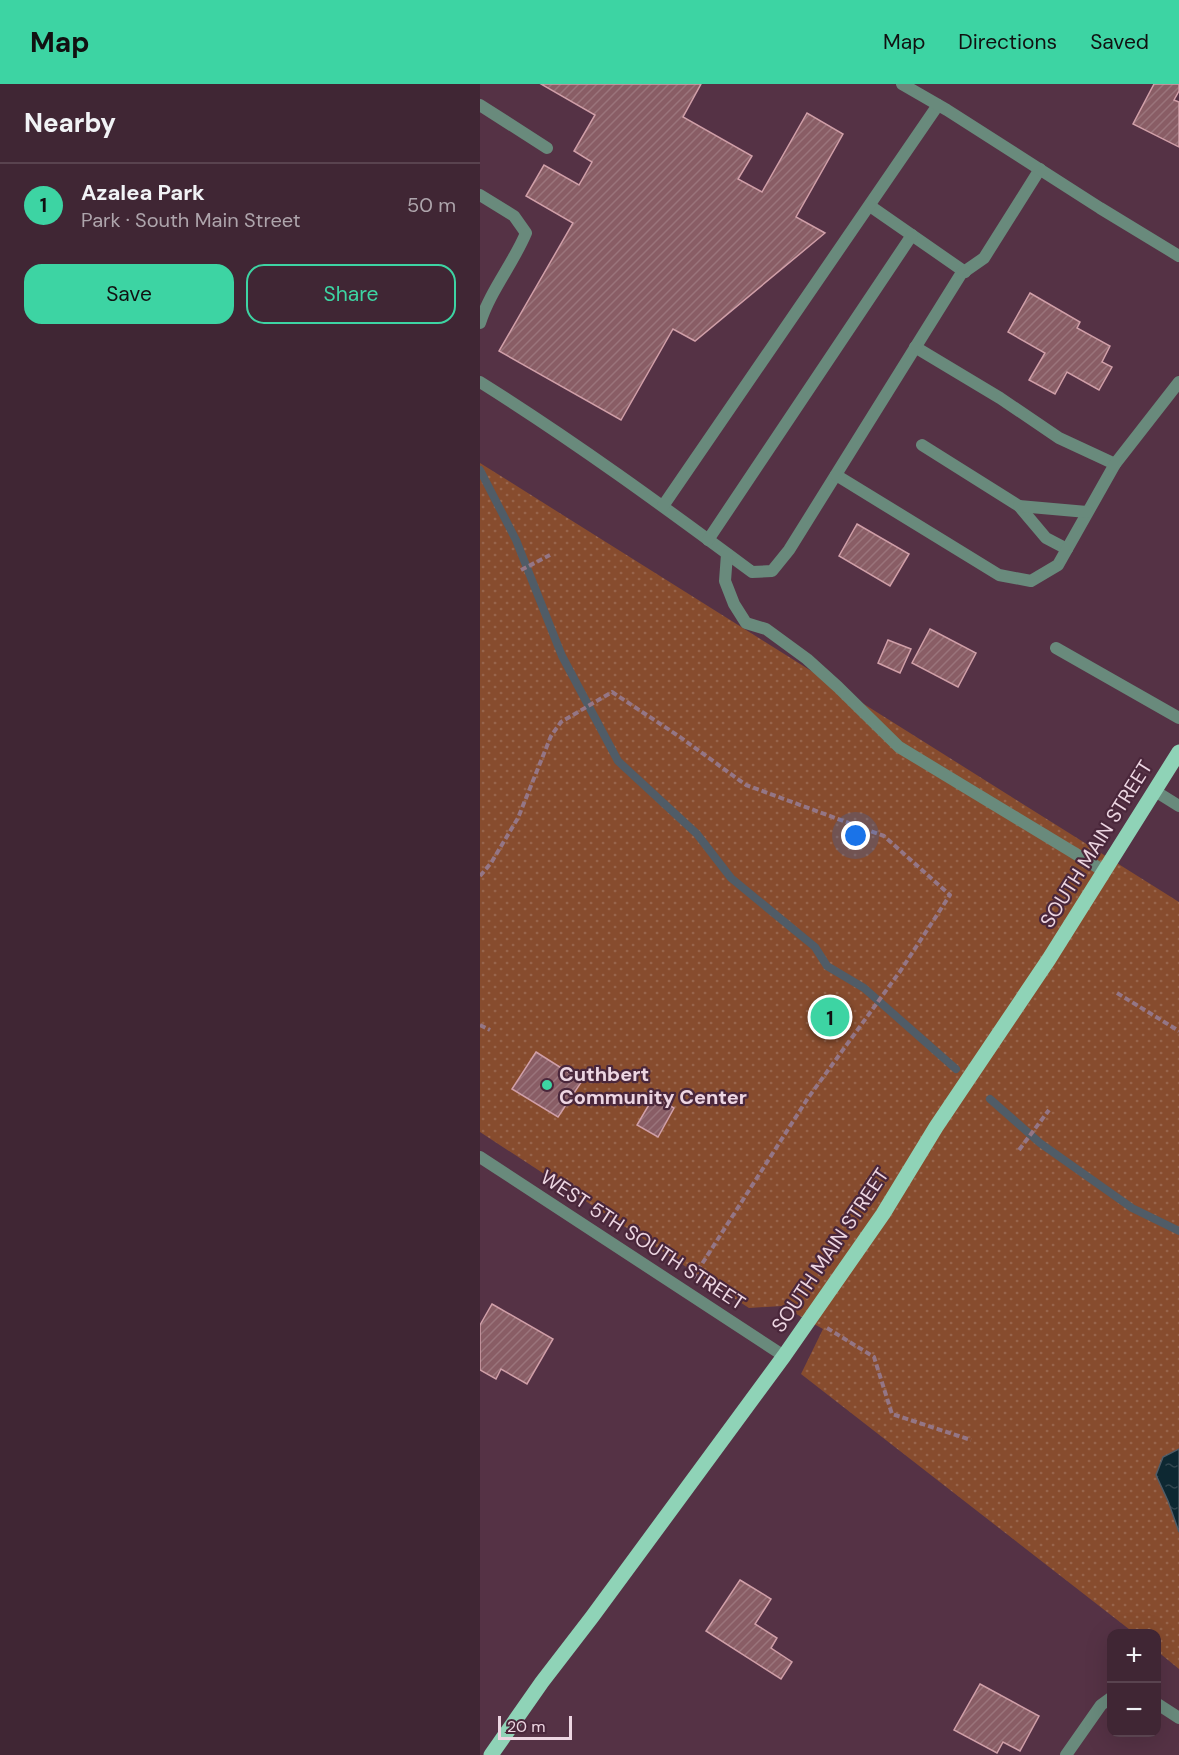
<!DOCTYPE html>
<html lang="en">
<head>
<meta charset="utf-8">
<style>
  body { margin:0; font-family:"DM Sans",sans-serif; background:#472e3c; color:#f1f3f6 }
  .controls { position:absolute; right:18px; bottom:18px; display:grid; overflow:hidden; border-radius:12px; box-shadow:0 6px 24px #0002 }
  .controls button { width:54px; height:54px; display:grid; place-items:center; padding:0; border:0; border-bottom:2px solid #59434f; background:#402634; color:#f1f3f6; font:30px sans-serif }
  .scale { position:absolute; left:18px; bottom:15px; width:74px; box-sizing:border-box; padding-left:6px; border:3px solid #edd6e2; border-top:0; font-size:16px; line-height:21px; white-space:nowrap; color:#edd6e2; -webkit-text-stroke:4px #4a273b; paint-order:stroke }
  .you { position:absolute; left:376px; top:752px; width:21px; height:21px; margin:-15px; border:4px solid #fff; border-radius:50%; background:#1a73e8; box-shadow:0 0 0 9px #1a73e833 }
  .badge { display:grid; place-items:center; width:39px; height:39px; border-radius:50%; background:#3dd4a3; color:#111; font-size:20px; font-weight:700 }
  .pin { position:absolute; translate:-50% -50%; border:3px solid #fff; box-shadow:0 2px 6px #0006 }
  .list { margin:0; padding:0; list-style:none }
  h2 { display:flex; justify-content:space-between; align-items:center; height:78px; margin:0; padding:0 24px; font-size:26px }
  h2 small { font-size:20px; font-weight:400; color:#aea5ac }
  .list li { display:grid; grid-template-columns:39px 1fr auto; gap:18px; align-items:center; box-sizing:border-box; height:84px; padding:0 24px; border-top:2px solid #59434f }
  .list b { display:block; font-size:22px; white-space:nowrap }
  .list p { margin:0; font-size:20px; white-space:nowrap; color:#aea5ac }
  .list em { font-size:20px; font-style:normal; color:#aea5ac }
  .actions { display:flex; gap:12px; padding:18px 24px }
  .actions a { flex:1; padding:14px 0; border:2px solid #3dd4a3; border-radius:18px; text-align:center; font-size:21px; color:#3dd4a3 }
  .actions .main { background:#3dd4a3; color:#111 }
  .map { position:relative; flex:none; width:699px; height:1671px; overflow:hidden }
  header { display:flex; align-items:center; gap:36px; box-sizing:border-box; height:84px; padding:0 30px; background:#3dd4a3; color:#111 }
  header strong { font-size:28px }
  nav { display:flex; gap:33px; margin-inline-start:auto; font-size:21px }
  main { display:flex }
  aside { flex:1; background:#402634 }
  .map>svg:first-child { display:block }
  .park { fill:url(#park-dots) }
  .water { fill:url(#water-ripples); stroke:#505c67; stroke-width:1.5 }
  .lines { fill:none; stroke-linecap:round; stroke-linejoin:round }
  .stream { stroke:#505c67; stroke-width:8 }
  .building { fill:url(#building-hatch); stroke:#d09fa8; stroke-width:1.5 }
  .path { stroke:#947686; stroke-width:4; stroke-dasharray:6 3; stroke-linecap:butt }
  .service { stroke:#698a7c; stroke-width:12 }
  .minor { stroke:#698a7c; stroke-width:12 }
  .tertiary { stroke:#698a7c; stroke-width:12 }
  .primary { stroke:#8fd3b7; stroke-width:15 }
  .poi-dot { fill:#3dd4a3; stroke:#4a273b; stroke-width:2 }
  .labels { text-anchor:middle; stroke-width:4.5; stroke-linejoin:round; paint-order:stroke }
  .street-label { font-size:20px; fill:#edd6e2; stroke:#4a273b }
  .poi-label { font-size:20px; font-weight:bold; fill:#edd6e2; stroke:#4a273b; text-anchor:start }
</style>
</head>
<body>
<header>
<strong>Map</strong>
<nav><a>Map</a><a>Directions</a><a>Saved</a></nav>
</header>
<main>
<aside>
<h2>Nearby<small></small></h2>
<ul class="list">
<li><span class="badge">1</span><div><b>Azalea Park</b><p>Park · South Main Street</p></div><em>50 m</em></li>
</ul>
<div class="actions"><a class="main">Save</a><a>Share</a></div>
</aside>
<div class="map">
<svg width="699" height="1671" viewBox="0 0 699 1671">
  <defs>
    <pattern id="park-dots" width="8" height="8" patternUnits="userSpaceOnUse" patternTransform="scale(1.5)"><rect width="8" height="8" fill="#874c2e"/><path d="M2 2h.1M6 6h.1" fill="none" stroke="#98654c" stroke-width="1.8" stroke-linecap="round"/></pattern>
    <pattern id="water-ripples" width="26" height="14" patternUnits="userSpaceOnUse" patternTransform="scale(1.5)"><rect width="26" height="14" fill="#0d2832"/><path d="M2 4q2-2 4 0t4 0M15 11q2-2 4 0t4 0" fill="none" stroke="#31464f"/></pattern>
    <pattern id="building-hatch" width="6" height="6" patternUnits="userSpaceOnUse" patternTransform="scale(1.5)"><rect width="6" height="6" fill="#895d65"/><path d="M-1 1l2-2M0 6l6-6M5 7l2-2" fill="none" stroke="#9a747b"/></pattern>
  </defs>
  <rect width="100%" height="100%" fill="#553245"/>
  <!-- park -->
  <path class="park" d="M0,379L699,818V1585L677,1567L676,1550L654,1549L321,1290L343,1245L302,1222L269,1224L0,1048Z"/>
  <!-- water -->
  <path class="water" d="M699,1365V1448L688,1417L676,1391L683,1373Z"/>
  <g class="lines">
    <!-- stream -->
    <g class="stream">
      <path d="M0,386L36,456L82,572L138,677L217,750L251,794L335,863L347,882L384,904L476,985"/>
      <path d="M510,1015L560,1059L652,1124L699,1147"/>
    </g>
  </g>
  <!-- building -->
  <g class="building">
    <path d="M61,0H221L203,33L272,72L258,95L282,108L327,29L363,50L316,133L345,149L215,257L193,245L141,336L19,267L93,139L46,112L64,81L99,101L112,78L94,67L115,31Z"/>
    <path d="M674,0H699V7L694,16L699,18V63L653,40Z"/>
    <path d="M550,209L600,238L597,244L630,262L622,278L632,283L619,306L587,288L575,310L549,296L565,269L528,248Z"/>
    <path d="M377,440L429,470L410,502L359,472Z"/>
    <path d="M450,545L496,569L478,603L432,579Z"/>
    <path d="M408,556L431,565L420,589L398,579Z"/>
    <path d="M56,968L102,997L78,1033L32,1005Z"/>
    <path d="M174,1012L194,1024L178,1053L157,1041Z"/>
    <path d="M12,1220L73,1255L47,1300L21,1285L16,1295L0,1286V1241Z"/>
    <path d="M260,1496L291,1515L275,1540L297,1554L291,1564L312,1578L301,1595L226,1547Z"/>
    <path d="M500,1600L559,1632L540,1667L523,1658L517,1669L474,1646Z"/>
  </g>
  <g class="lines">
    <!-- path -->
    <g class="path">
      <path d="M41,486L70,471"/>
      <path d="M0,792L11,779L38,734L71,652L81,638L132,608L200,653L266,701L404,752L470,811L421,886L328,1014L213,1194"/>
      <path d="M637,909L699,947"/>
      <path d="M0,941L10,946"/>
      <path d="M539,1066L569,1026"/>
      <path d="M347,1244L394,1273L412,1330L491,1356"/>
    </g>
    <!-- service -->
    <g class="service">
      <path d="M0,21L67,64"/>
      <path d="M0,111L34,132L46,149C33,180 10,207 0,239"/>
      <path d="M390,122L485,188"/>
      <path d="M435,263L520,314L579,354L635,380"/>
      <path d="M0,298C94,357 183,422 272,488L292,487L309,466L481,190L504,174L560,85"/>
      <path d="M442,361L539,422L566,454L587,465"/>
      <path d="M356,391L519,491L551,497L578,481L635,380L699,298"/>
      <path d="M183,422L458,21"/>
      <path d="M539,422L607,428"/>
      <path d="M228,456L432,151"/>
      <path d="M247,470L245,497L254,520L266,539L286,545L327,575L358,603L419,663L624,787"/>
      <path d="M576,564L699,634"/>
      <path d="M675,707L699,722"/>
      <path d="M676,1619L699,1634"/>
      <path d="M586,1671L621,1621L632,1613"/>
    </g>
    <!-- minor -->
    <path class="minor" d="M422,0L467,26L620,124L699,172"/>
    <!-- tertiary -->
    <path class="tertiary" d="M0,1073L304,1272"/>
    <!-- primary -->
    <path class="primary" d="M11,1671L62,1598L112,1533L304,1272L403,1130L456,1043L569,875L699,668"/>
  </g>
  <!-- markers -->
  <circle class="poi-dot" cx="67" cy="1001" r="6"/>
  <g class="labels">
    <!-- street labels -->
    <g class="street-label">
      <text transform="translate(616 760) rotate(-58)" y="7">SOUTH MAIN STREET</text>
      <text transform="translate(163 1156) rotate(33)" y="7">WEST 5TH SOUTH STREET</text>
      <text transform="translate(350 1166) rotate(-56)" y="7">SOUTH MAIN STREET</text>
    </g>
    <!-- poi labels -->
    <g class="poi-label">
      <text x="79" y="997">Cuthbert<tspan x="79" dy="23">Community Center</tspan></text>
    </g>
  </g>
</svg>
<div class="controls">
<button>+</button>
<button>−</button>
</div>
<div class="scale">20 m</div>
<div class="you"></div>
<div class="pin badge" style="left:350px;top:933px">1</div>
</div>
</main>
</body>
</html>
